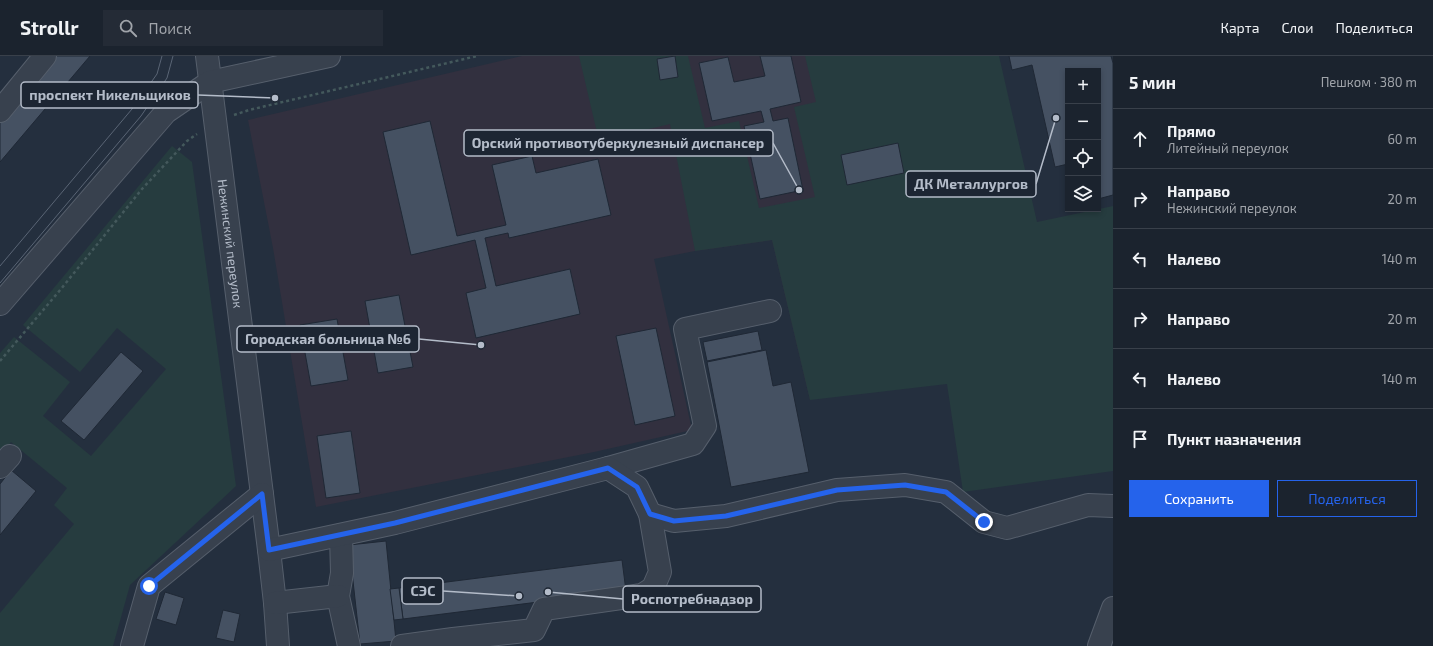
<!DOCTYPE html>
<html lang="ru">
<head>
<meta charset="utf-8">
<style>
  body { margin:0; font-family:"Exo 2",sans-serif; background:#242b36; color:#f1f3f6 }
  .controls { position:absolute; right:12px; top:12px; display:grid; overflow:hidden; border-radius:0px; box-shadow:0 2px 6px #0003 }
  .controls button { width:36px; height:36px; display:grid; place-items:center; padding:0; border:0; border-bottom:1px solid #39404a; background:#1b232e; color:#f1f3f6; font:20px sans-serif }
  .stop { position:absolute; width:12px; height:12px; margin:-9px; border:3px solid #2563eb; border-radius:50%; background:#fff }
  .stop.end { background:#2563eb; border-color:#fff; box-shadow:0 1px 4px #0008 }
  .list { margin:0; padding:0; list-style:none }
  h2 { display:flex; justify-content:space-between; align-items:center; height:52px; margin:0; padding:0 16px; font-size:17px }
  h2 small { font-size:13px; font-weight:400; color:#a0a4aa }
  .list li { display:grid; grid-template-columns:26px 1fr auto; gap:12px; align-items:center; box-sizing:border-box; height:60px; padding:0 16px; border-top:1px solid #39404a }
  .list b { display:block; font-size:15px; white-space:nowrap }
  .list p { margin:0; font-size:13px; white-space:nowrap; color:#a0a4aa }
  .list em { font-size:13px; font-style:normal; color:#a0a4aa }
  .actions { display:flex; gap:8px; padding:12px 16px }
  .actions a { flex:1; padding:9px 0; border:1px solid #2563eb; border-radius:0px; text-align:center; font-size:14px; color:#2563eb }
  .actions .main { background:#2563eb; color:#fff }
  .icon { flex:none; width:22px; height:22px; fill:none; stroke:currentColor; stroke-width:2; stroke-linecap:round; stroke-linejoin:round }
  .map { position:relative; flex:none; width:1113px; height:590px; overflow:hidden }
  header { display:flex; align-items:center; gap:24px; box-sizing:border-box; height:56px; padding:0 20px; background:#1b232e; border-bottom:1px solid #39404a }
  header strong { font-size:19px }
  nav { display:flex; gap:22px; margin-inline-start:auto; font-size:14px }
  .search { width:280px; height:36px; background:#242b36; display:flex; align-items:center; gap:10px; box-sizing:border-box; padding:0 14px; border-radius:0px; color:#a0a4aa; font-size:15px }
  main { display:flex }
  aside { flex:1; background:#1b232e }
  .map>svg:first-child { display:block }
  .medical { fill:#32303f }
  .green { fill:#263c3f }
  .building { fill:#455162; stroke:#1f2835 }
  .lines { fill:none; stroke-linecap:round; stroke-linejoin:round }
  .minor-casing { stroke:#565f6c; stroke-width:24 }
  .path { stroke:#44595c; stroke-width:2.5; stroke-dasharray:3 3; stroke-linecap:butt }
  .minor { stroke:#38414e; stroke-width:22 }
  .tram { stroke:#5a6575; stroke-width:1 }
  .route { stroke:#2563eb; stroke-width:5 }
  .labels { text-anchor:middle; stroke-width:3; stroke-linejoin:round; paint-order:stroke }
  .street-label { font-size:13px; fill:#b4bcc9; stroke:#1d2633 }
  .leader { fill:none; stroke:#b4bcc9; stroke-width:1.5 }
  .callout-dot { fill:#b4bcc9; stroke:#1d2633; stroke-width:1.5 }
  .callout { fill:#1d2633; stroke:#b4bcc9; stroke-width:1.5 }
  .callout-label { font-size:14px; text-anchor:middle; font-weight:bold; fill:#b4bcc9 }
</style>
</head>
<body>
<header>
<strong>Strollr</strong>
<div class="search"><svg class="icon" aria-label="search" viewBox="0 0 24 24"><circle cx="10" cy="10" r="6"/><path d="M15 15l6 6"/></svg>Поиск</div>
<nav><a>Карта</a><a>Слои</a><a>Поделиться</a></nav>
</header>
<main>
<div class="map">
<svg width="1113" height="590" viewBox="0 0 1113 590">
  <rect width="100%" height="100%" fill="#242f3e"/>
  <!-- medical -->
  <path class="medical" d="M522,0H893L810,344L772,184L695,195L654,203L692,374L594,396L316,451L273,192L248,64Z"/>
  <!-- green -->
  <g class="green">
    <path d="M579,0H688L705,72L739,65L759,152L815,141L794,51L816,46L805,0H999L1037,166L1113,150V415L963,436L947,328L810,344L772,184L695,195L670,68L599,85Z"/>
    <path d="M172,90L192,106L236,430L130,529L113,590H0V557L74,468L54,449L67,432L11,386L0,399V297L14,281L70,326L43,360L91,400L166,313L117,272L80,316L23,269Z"/>
  </g>
  <!-- building -->
  <g class="building">
    <path d="M45,0H90L0,106V53Z"/>
    <path d="M675,0L678,21L660,24L657,3Z"/>
    <path d="M760,0H791L801,46L770,53L773,65L788,62L803,134L760,143L744,70L764,66L761,55L712,65L699,7L728,1L734,26L765,20Z"/>
    <path d="M1009,0H1111L1113,7V139L1098,143V15H1068V108L1055,111L1032,9L1012,14Z"/>
    <path d="M430,65L457,180L506,169L492,109L532,100L536,117L598,103L611,159L509,182L508,177L485,182L496,230L570,213L580,258L476,282L466,237L486,232L475,184L411,199L383,76Z"/>
    <path d="M898,87L904,117L847,129L841,99Z"/>
    <path d="M399,239L413,311L378,317L365,245Z"/>
    <path d="M337,263L348,324L311,330L300,269Z"/>
    <path d="M656,272L675,360L635,369L616,280Z"/>
    <path d="M758,275L762,294L707,305L703,286Z"/>
    <path d="M766,294L773,330L791,326L809,416L731,431L707,306Z"/>
    <path d="M121,296L143,315L84,384L61,365Z"/>
    <path d="M351,375L360,437L326,442L317,380Z"/>
    <path d="M11,414L36,435L0,479V428Z"/>
    <path d="M386,485L396,585L360,588L349,489Z"/>
    <path d="M622,504L626,535L403,563L399,532Z"/>
    <path d="M399,532L403,563L394,564L390,533Z"/>
    <path d="M165,536L184,542L176,569L156,563Z"/>
    <path d="M223,554L240,558L234,586L216,582Z"/>
  </g>
  <g class="lines">
    <!-- minor casing -->
    <g class="minor-casing">
      <g id="minor">
        <path id="s1" d="M207,0L269,494L275,547L278,590"/>
        <path d="M0,55L45,0"/>
        <path d="M0,248L166,56L210,26L329,0"/>
        <path d="M0,411L10,400"/>
        <path d="M650,458L674,465L726,460L837,434L905,429L946,436L984,466L1007,472L1088,449L1113,450"/>
        <path d="M341,479L342,517L338,540L349,590"/>
        <path d="M269,494L395,467L608,412L693,388L705,370L685,273L770,255"/>
        <path d="M275,547L338,540"/>
        <path d="M132,590L149,530L262,438"/>
        <path d="M402,590L453,583L534,574L544,553L642,539L653,532L660,516L650,458L637,431L608,412"/>
        <path d="M1099,590L1113,552"/>
      </g>
    </g>
    <!-- path -->
    <g class="path">
      <path d="M234,59L249,54L477,0"/>
      <path d="M0,305L61,233L142,133L187,85L197,78"/>
    </g>
    <!-- minor -->
    <use href="#minor" class="minor"/>
    <!-- tram -->
    <g class="tram">
      <path d="M0,210L132,53L157,18L162,0"/>
      <path d="M0,227L141,60L167,22L173,0"/>
    </g>
  </g>
  <g class="lines">
    <!-- route -->
    <path class="route" d="M149,530L262,438L269,494L395,467L608,412L637,431L650,458L674,465L726,460L837,434L905,429L946,436L984,466"/>
  </g>
  <g class="labels">
    <!-- street labels -->
    <g class="street-label">
      <text dy="5" stroke="none"><textPath href="#s1" startOffset="189">Нежинский переулок</textPath></text>
    </g>
  </g>
  <!-- callouts -->
  <path class="leader" d="M275 42L198 39M799 134L773 87M1056 62L1036 128M481 289L419 283M519 540L443 535M548 536L623 543"/>
  <g class="callout-dot">
    <circle cx="275" cy="42" r="4"/>
    <circle cx="799" cy="134" r="4"/>
    <circle cx="1056" cy="62" r="4"/>
    <circle cx="481" cy="289" r="4"/>
    <circle cx="519" cy="540" r="4"/>
    <circle cx="548" cy="536" r="4"/>
  </g>
  <g class="callout">
    <rect x="21" y="26" width="177" height="26" rx="4"/>
    <rect x="464" y="74" width="309" height="26" rx="4"/>
    <rect x="906" y="115" width="130" height="26" rx="4"/>
    <rect x="237" y="270" width="182" height="26" rx="4"/>
    <rect x="402" y="522" width="41" height="26" rx="4"/>
    <rect x="623" y="530" width="138" height="26" rx="4"/>
  </g>
  <g class="callout-label">
    <text x="110" y="44">проспект Никельщиков</text>
    <text x="618" y="92">Орский противотуберкулезный диспансер</text>
    <text x="971" y="133">ДК Металлургов</text>
    <text x="328" y="288">Городская больница №6</text>
    <text x="423" y="540">СЭС</text>
    <text x="692" y="548">Роспотребнадзор</text>
  </g>
</svg>
<div class="controls">
<button>+</button>
<button>−</button>
<button><svg class="icon" aria-label="locate" viewBox="0 0 24 24"><circle cx="12" cy="12" r="6"/><path d="M12 2v4M12 18v4M2 12h4M18 12h4"/></svg></button>
<button><svg class="icon" aria-label="layers" viewBox="0 0 24 24"><path d="M12 4l9 5-9 5-9-5zM3 14l9 5 9-5"/></svg></button>
</div>
<div class="stop" style="left:149px;top:530px"></div>
<div class="stop end" style="left:984px;top:466px"></div>
</div>
<aside>
<h2>5 мин<small>Пешком · 380 m</small></h2>
<ul class="list">
<li><svg class="icon" aria-label="ahead" viewBox="0 0 24 24"><path d="M12 20V5M6 11l6-6 6 6"/></svg><div><b>Прямо</b><p>Литейный переулок</p></div><em>60 m</em></li>
<li><svg class="icon" aria-label="right" viewBox="0 0 24 24"><path d="M7 20v-9h11M14 6l5 5-5 5"/></svg><div><b>Направо</b><p>Нежинский переулок</p></div><em>20 m</em></li>
<li><svg class="icon" aria-label="left" viewBox="0 0 24 24"><path d="M17 20v-9H6M10 6l-5 5 5 5"/></svg><div><b>Налево</b></div><em>140 m</em></li>
<li><svg class="icon" aria-label="right" viewBox="0 0 24 24"><path d="M7 20v-9h11M14 6l5 5-5 5"/></svg><div><b>Направо</b></div><em>20 m</em></li>
<li><svg class="icon" aria-label="left" viewBox="0 0 24 24"><path d="M17 20v-9H6M10 6l-5 5 5 5"/></svg><div><b>Налево</b></div><em>140 m</em></li>
<li><svg class="icon" aria-label="arrive" viewBox="0 0 24 24"><path d="M6 21V4h12l-3 4 3 4H6"/></svg><div><b>Пункт назначения</b></div></li>
</ul>
<div class="actions"><a class="main">Сохранить</a><a>Поделиться</a></div>
</aside>
</main>
</body>
</html>
